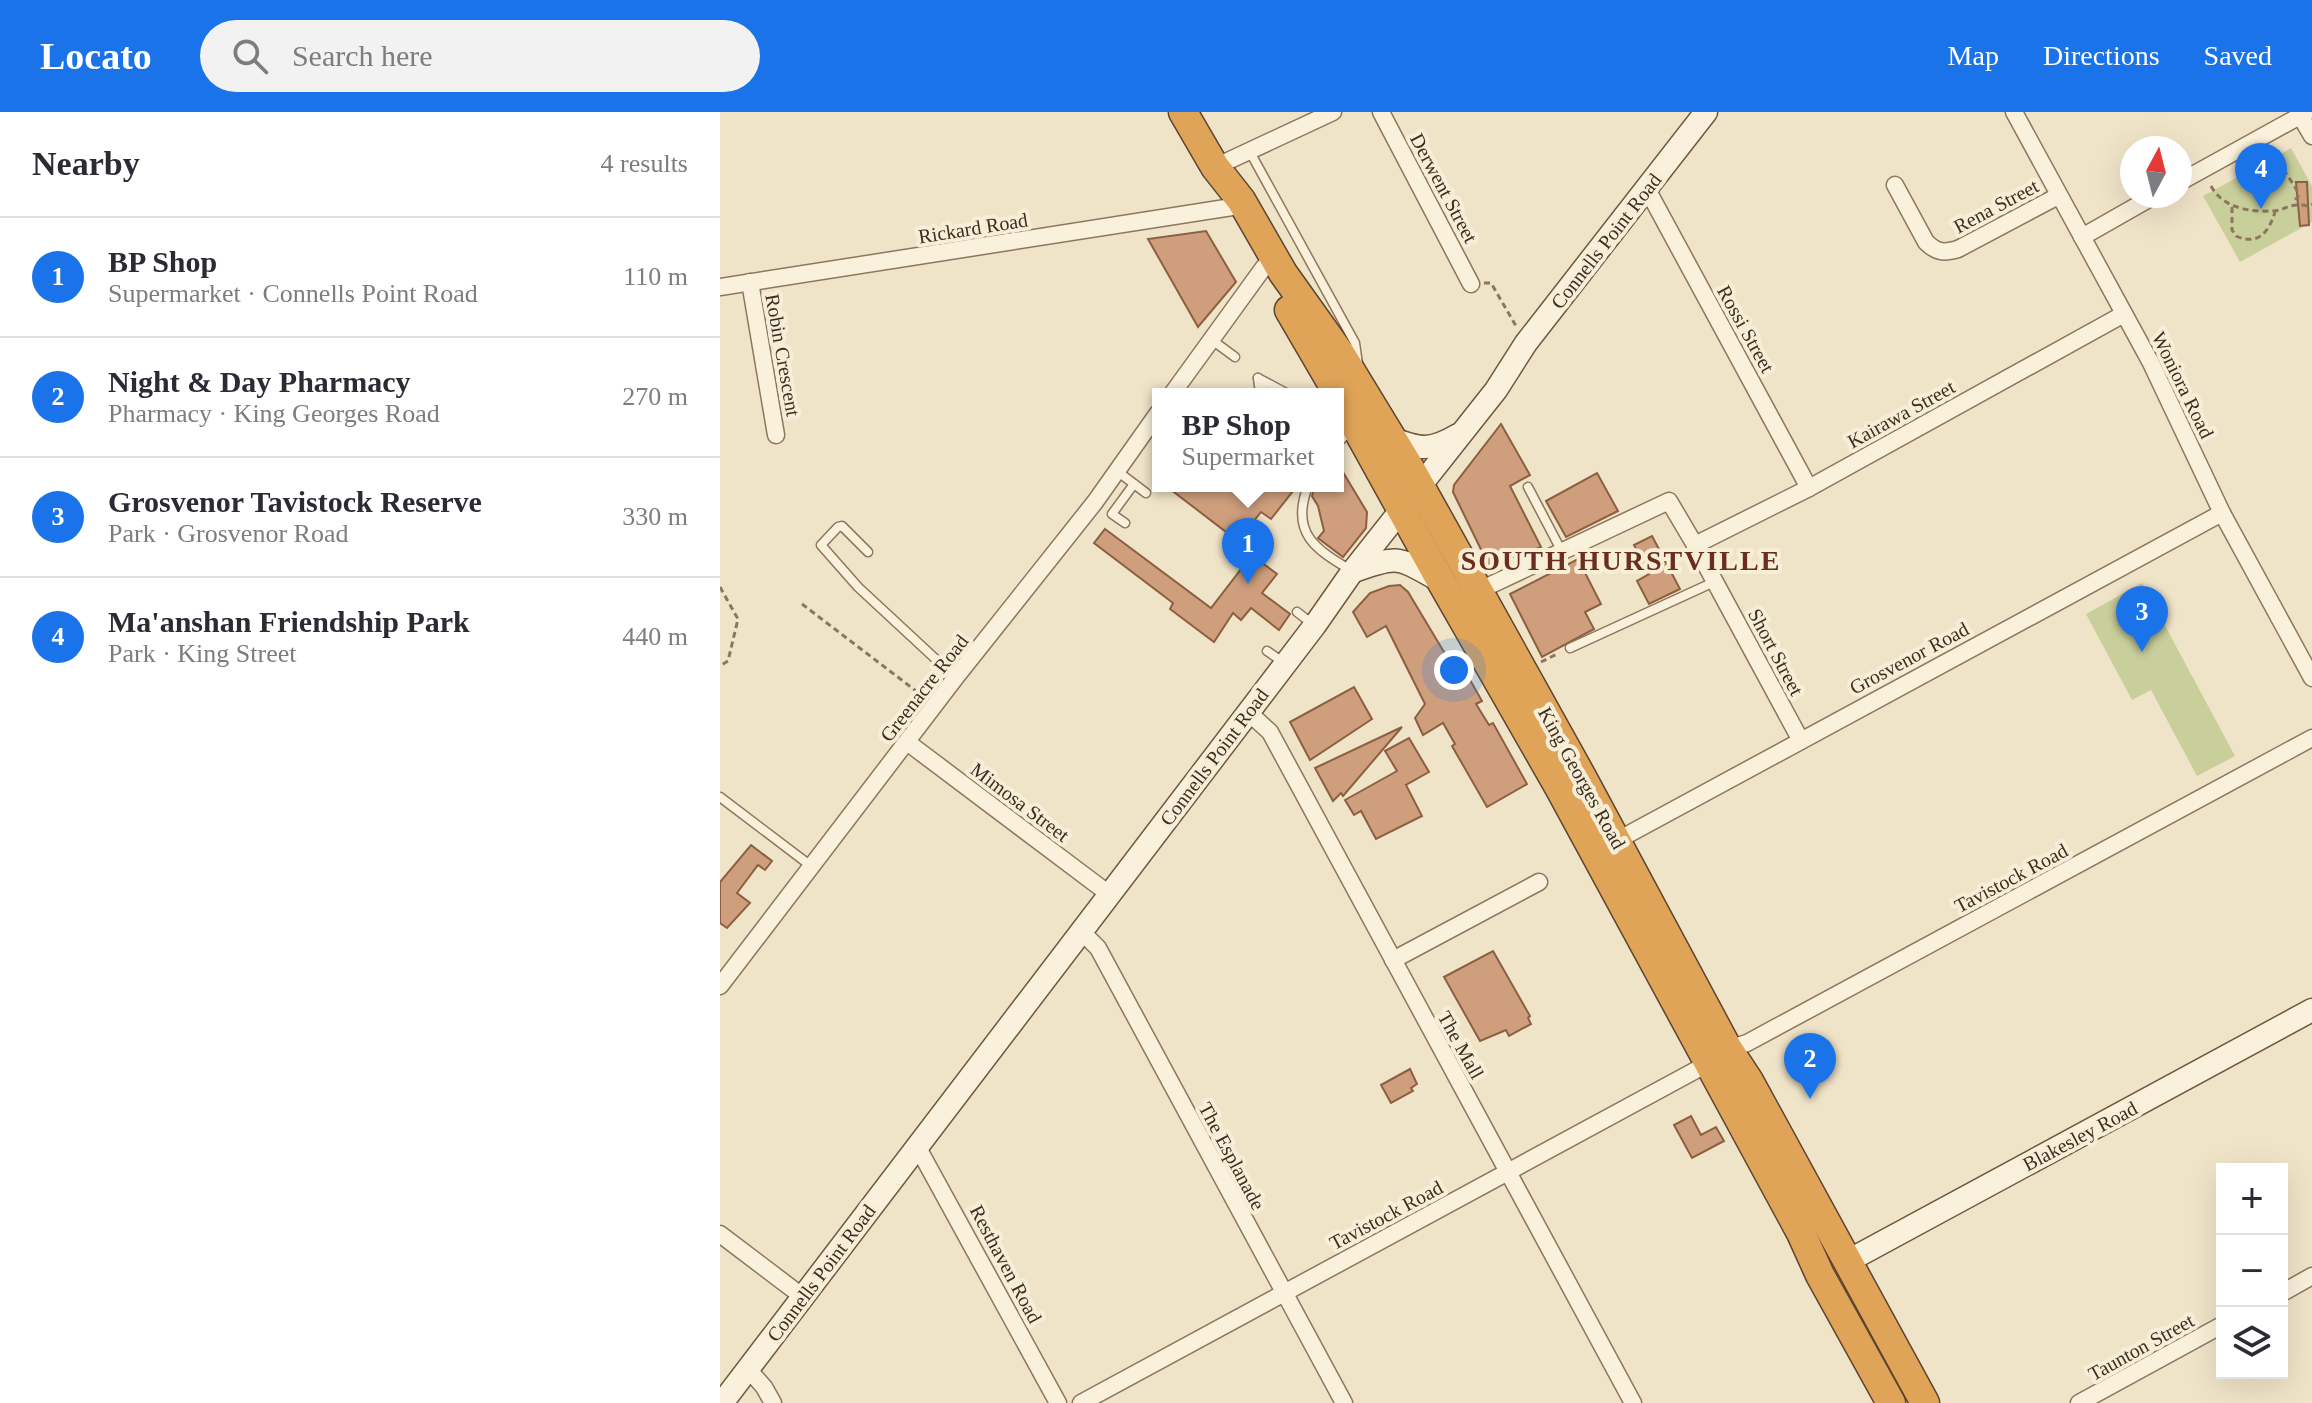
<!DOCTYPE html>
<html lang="en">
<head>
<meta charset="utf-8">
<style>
  body { margin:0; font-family:"Times New Roman",serif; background:#f2f2f3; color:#2b2b33 }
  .controls { position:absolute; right:24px; bottom:24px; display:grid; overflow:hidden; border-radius:0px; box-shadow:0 8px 32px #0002 }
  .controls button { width:72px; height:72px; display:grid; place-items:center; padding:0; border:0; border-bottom:2px solid #e1e1e2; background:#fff; color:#2b2b33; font:40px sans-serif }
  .compass { position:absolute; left:1400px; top:24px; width:72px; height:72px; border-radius:50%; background:#fff; box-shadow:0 8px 32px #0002; rotate:7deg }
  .you { position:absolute; left:734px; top:558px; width:28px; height:28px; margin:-20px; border:6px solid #fff; border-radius:50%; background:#1a73e8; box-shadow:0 0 0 12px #1a73e833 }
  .badge { display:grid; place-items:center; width:52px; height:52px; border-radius:50%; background:#1a73e8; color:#fff; font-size:26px; font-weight:700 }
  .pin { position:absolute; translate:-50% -66px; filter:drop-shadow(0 2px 4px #0008) }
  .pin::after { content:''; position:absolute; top:42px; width:28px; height:24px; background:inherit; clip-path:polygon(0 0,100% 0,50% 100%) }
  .popup { position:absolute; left:432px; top:276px; width:192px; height:104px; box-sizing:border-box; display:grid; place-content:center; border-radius:0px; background:#fff; filter:drop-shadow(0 2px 6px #0005); font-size:26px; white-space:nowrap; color:#7c7c81 }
  .popup b { font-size:30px; color:#2b2b33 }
  .popup::after { content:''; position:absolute; left:50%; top:100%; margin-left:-16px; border:16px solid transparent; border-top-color:#fff }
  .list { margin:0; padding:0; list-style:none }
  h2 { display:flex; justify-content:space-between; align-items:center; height:104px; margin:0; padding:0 32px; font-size:34px }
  h2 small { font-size:26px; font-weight:400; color:#7c7c81 }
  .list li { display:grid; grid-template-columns:52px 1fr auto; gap:24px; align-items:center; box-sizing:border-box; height:120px; padding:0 32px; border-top:2px solid #e1e1e2 }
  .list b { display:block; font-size:30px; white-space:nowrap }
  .list p { margin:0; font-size:26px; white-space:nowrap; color:#7c7c81 }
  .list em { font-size:26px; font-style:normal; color:#7c7c81 }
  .icon { flex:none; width:44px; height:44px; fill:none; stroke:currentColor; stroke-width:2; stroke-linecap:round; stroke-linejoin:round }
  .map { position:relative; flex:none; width:1592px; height:1291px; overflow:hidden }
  header { display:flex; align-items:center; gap:48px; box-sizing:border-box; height:112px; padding:0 40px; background:#1a73e8; color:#fff }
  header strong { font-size:38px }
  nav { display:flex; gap:44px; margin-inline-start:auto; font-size:28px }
  .search { width:560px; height:72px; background:#f2f2f3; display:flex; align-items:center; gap:20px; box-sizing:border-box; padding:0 28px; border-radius:44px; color:#7c7c81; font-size:30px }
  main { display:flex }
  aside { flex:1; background:#fff }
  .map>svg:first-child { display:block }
  .green { fill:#c9cf9b }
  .building { fill:#cf9f7d; stroke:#8d5f41; stroke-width:2 }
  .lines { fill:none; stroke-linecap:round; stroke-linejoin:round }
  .lane-casing { stroke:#8d765c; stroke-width:11 }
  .street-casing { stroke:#8d765c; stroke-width:19 }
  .secondary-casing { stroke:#6f573f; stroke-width:25 }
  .highway-casing { stroke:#5b4430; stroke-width:31 }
  .path { stroke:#8d765c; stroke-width:3; stroke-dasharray:6 4; stroke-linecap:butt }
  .lane { stroke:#faf1dc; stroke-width:8 }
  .street { stroke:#faf1dc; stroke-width:16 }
  .secondary { stroke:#faf1dc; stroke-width:22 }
  .highway { stroke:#e0a458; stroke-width:28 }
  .labels { text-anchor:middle; stroke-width:8; stroke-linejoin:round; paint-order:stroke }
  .street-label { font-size:20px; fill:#3d2e20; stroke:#f7eed8 }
  .district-label { font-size:28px; font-weight:bold; letter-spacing:2px; fill:#6b2e1e; stroke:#f7eed8 }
</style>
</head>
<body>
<header>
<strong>Locato</strong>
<div class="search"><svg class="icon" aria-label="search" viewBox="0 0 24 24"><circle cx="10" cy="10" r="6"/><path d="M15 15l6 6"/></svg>Search here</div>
<nav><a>Map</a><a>Directions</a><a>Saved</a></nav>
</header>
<main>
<aside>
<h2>Nearby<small>4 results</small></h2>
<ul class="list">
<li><span class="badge">1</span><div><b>BP Shop</b><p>Supermarket · Connells Point Road</p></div><em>110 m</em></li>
<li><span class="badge">2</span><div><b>Night &amp; Day Pharmacy</b><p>Pharmacy · King Georges Road</p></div><em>270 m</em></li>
<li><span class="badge">3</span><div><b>Grosvenor Tavistock Reserve</b><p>Park · Grosvenor Road</p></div><em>330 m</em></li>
<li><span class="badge">4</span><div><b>Ma'anshan Friendship Park</b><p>Park · King Street</p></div><em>440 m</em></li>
</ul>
</aside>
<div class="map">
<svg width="1592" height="1291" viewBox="0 0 1592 1291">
  <rect width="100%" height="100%" fill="#f0e4c8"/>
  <!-- green -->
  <g class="green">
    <path d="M1571,36L1592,74V110L1520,150L1483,84Z"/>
    <path d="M1422,471L1515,644L1477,664L1431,578L1412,588L1366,502Z"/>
  </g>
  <!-- building -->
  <g class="building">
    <path d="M1576,70H1587L1589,113L1580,114Z"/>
    <path d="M486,119L516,170L478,215L428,127Z"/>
    <path d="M781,312L810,363L790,374L821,435L769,454L733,380L734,373Z"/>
    <path d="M618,352L647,400L646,416L623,445L598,426L604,419L598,394L592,384L595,374H618Z"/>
    <path d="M877,361L898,399L846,425L826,389Z"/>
    <path d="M446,374H577L551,407L541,400L529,415L521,409L510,423Z"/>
    <path d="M385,417L491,496L532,443L557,462L542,481L570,502L559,518L531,496L521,508L513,501L494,530L450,497L453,491L374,431Z"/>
    <path d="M932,424L960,477L929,492L917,469L929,462L914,433Z"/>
    <path d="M858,447L881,492L865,500L874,517L822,545L790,482Z"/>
    <path d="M680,473L688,480L742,570L749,566L762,589L756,592L769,613L773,611L807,672L767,695L732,634L735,632L723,611L703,623L695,606L705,592L666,514L647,525L633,500L650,481L669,474Z"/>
    <path d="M634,575L652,607L590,648L570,610Z"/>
    <path d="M682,615L623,684L621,681L613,689L595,656Z"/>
    <path d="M689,626L709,660L686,673L702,704L656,727L641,699L634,703L625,688L677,659L665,639Z"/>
    <path d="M31,733L52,749L45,758L38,753L17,781L30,791L7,816L0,811V770Z"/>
    <path d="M773,839L810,904L808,906L811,912L789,924L786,918L760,929L724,865Z"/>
    <path d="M690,957L697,972L691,976L693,979L671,991L661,973Z"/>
    <path d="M971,1004L981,1023L996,1015L1004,1029L972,1046L954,1013Z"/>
  </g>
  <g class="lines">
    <!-- lane casing -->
    <g class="lane-casing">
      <g id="lane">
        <path d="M530,40L635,231L638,252"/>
        <path d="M492,228L515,245"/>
        <path d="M538,266L568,282"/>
        <path d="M538,266L539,274L549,282"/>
        <path d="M618,331L631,317"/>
        <path d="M397,359L426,381"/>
        <path d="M588,374C570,421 595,437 632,459"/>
        <path d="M808,375L841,438"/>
        <path d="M405,411L392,402L414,372"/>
        <path d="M148,440L122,414L118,415L101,433L138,475L235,565"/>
        <path d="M577,500L594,513"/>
        <path d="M850,536L994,470"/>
        <path d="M547,539L563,550"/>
        <path d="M0,685L91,754"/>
      </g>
    </g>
    <!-- street casing -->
    <g class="street-casing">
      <g id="street">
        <path d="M661,0L751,172"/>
        <path d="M1294,0L1431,251L1502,401L1592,566"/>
        <path d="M1578,0L1592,24"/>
        <path d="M495,55L613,0"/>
        <path d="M1460,70L1587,0"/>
        <path d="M1175,73L1206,130C1217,141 1224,141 1238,137L1338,84"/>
        <path d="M927,77L1089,376"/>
        <path d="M1362,125L1434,84"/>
        <path d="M30,170L56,323"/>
        <path d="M0,175L512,95"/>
        <path d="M452,282L544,155"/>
        <path d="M975,433L1089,376L1404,202"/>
        <path d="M758,479L949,389L975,433L1080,627"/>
        <path d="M528,600L550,620L913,1291"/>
        <path d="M187,630L389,782"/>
        <path d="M896,729L1502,401"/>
        <path d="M362,820L378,836L624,1291"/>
        <path d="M673,848L819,770"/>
        <path d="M0,874L236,565L375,390L438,301"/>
        <path d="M1008,937L1027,931L1592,626"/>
        <path d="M197,1034L338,1291"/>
        <path d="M0,1122L83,1185"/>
        <path d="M1562,1181L1592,1164"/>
        <path d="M28,1257L44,1275L53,1291"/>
        <path d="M361,1291L989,951"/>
        <path d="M1359,1291L1502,1213"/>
      </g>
    </g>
    <!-- secondary casing -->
    <g class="secondary-casing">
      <g id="secondary">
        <path d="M670,326C700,337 709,340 738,323"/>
        <path d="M634,459C681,442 678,446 721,469"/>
        <path d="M1128,1149L1592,898"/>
        <path d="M2,1291L595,513L632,460L776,278L806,231L986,0"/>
      </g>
    </g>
    <!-- highway casing -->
    <g class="highway-casing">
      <g id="highway">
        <path d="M463,0L495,55L521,88L563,161L620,241L690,356L862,665L1008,937L1029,969L1205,1291"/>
        <path d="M569,198L618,282"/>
        <path d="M618,283L721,469L840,677L1081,1121L1100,1163L1171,1291"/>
      </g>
    </g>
    <!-- path -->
    <g class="path">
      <path d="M1554,40C1560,56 1572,67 1579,83L1573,91"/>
      <path d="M1491,74C1503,96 1529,100 1552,99C1567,99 1566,90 1588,94L1592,92"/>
      <path d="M1512,95V118L1516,124C1538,134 1549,120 1555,100"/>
      <path d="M764,171H771L796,214"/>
      <path d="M0,475L18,507L8,549L0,554"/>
      <path d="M82,492L200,582V587"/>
      <path d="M821,550L839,541"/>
    </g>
    <!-- lane -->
    <use href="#lane" class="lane"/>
    <!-- street -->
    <use href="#street" class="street"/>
    <!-- secondary -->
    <use href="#secondary" class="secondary"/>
    <!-- highway -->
    <use href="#highway" class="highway"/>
  </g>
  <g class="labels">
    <!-- street labels -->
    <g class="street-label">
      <text transform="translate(724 76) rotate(62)" y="7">Derwent Street</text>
      <text transform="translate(1276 94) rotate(-28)" y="7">Rena Street</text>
      <text transform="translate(253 116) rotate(-9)" y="7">Rickard Road</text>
      <text transform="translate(886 129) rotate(-52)" y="7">Connells Point Road</text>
      <text transform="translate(1026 217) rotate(61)" y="7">Rossi Street</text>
      <text transform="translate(63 243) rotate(80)" y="7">Robin Crescent</text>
      <text transform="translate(1463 273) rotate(64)" y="7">Woniora Road</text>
      <text transform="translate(1181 302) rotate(-29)" y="7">Kairawa Street</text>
      <text transform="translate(1056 540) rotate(62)" y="7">Short Street</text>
      <text transform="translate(1189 546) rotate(-28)" y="7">Grosvenor Road</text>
      <text transform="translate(204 576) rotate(-52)" y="7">Greenacre Road</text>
      <text transform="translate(494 645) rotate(-53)" y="7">Connells Point Road</text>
      <text transform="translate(862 666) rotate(61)" y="7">King Georges Road</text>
      <text transform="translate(300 690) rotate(37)" y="7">Mimosa Street</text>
      <text transform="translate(1291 766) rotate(-28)" y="7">Tavistock Road</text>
      <text transform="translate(741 933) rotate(61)" y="7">The Mall</text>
      <text transform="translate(1360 1024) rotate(-28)" y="7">Blakesley Road</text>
      <text transform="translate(512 1044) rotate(62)" y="7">The Esplanade</text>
      <text transform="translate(666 1103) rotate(-28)" y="7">Tavistock Road</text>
      <text transform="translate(286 1152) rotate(62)" y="7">Resthaven Road</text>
      <text transform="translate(101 1161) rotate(-53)" y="7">Connells Point Road</text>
      <text transform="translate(1421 1235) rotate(-29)" y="7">Taunton Street</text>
    </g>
    <!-- district labels -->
    <g class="district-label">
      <text x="901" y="458">SOUTH HURSTVILLE</text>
    </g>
  </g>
</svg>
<div class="controls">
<button>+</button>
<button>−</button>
<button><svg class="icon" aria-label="layers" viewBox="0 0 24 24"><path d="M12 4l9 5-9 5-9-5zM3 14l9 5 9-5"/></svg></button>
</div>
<svg class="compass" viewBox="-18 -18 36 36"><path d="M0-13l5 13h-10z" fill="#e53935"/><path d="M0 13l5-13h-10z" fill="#7c7c81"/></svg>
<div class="you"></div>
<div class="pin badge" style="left:528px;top:472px">1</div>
<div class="popup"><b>BP Shop</b>Supermarket</div>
<div class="pin badge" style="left:1090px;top:987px">2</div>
<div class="pin badge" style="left:1422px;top:540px">3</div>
<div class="pin badge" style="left:1541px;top:97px">4</div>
</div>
</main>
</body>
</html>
